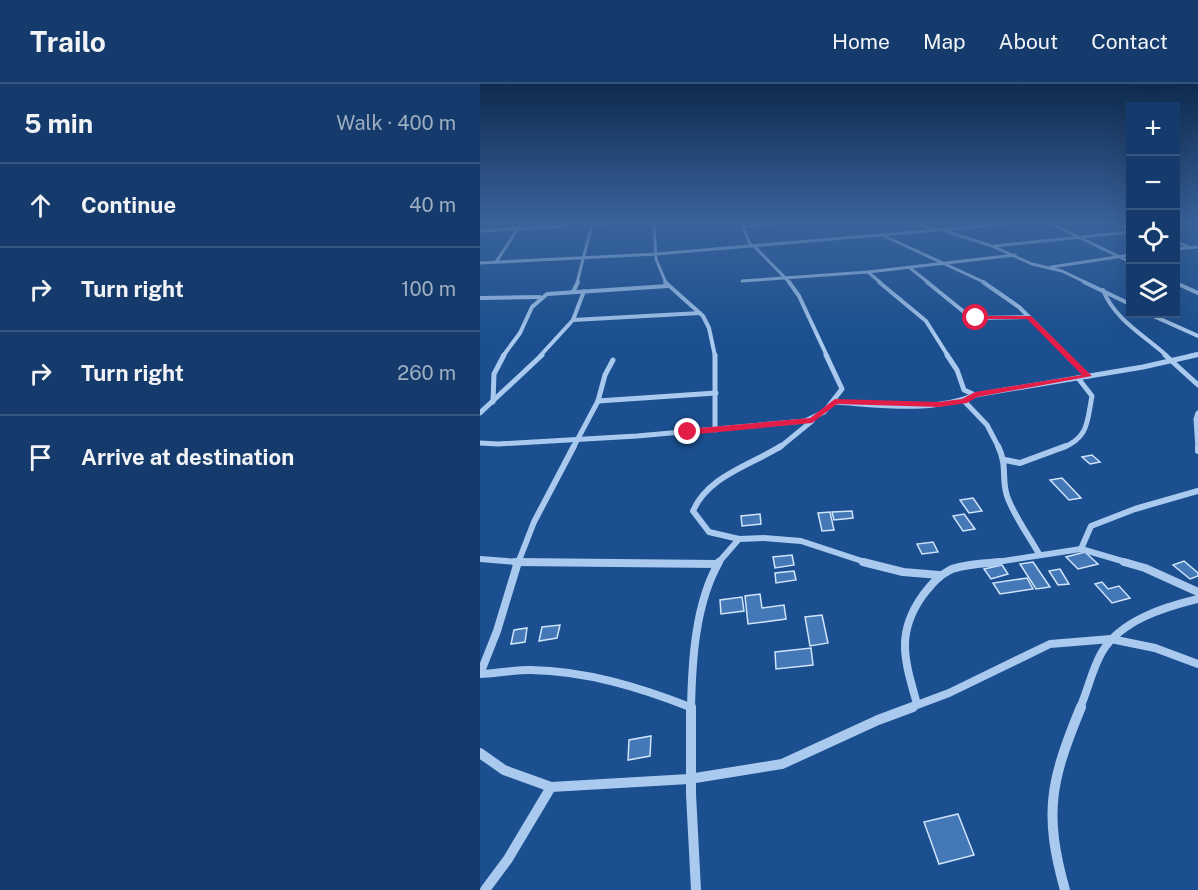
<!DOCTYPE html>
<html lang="en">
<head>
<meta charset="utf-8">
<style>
  body { margin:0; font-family:"Public Sans",sans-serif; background:#214673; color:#f1f3f6 }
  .controls { position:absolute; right:18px; top:18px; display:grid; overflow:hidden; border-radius:0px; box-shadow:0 6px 24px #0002 }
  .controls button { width:54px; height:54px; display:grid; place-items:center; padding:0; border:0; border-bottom:2px solid #33557e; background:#143b6b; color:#f1f3f6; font:30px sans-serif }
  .stop { position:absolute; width:18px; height:18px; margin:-14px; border:4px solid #e11d48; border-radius:50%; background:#fff }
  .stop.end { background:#e11d48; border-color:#fff; box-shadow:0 2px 6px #0008 }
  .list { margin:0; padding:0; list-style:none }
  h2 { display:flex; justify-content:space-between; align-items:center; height:78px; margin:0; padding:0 24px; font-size:26px }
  h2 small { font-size:20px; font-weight:400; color:#9dadc1 }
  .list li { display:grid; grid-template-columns:39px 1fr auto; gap:18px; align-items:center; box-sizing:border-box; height:84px; padding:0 24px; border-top:2px solid #33557e }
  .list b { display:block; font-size:22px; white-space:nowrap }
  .list em { font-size:20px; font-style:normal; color:#9dadc1 }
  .icon { flex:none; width:33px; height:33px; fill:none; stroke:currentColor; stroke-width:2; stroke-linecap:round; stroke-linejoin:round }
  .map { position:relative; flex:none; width:718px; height:806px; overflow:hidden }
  header { display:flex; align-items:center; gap:36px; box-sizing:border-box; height:84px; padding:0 30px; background:#143b6b; border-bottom:2px solid #33557e }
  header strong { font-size:28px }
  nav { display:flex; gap:33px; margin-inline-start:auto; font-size:21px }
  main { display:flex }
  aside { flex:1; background:#143b6b }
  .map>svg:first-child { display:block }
  .building { fill:#4478b7; stroke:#cfe3fa; stroke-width:1.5 }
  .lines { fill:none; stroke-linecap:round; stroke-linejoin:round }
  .street-far5 { stroke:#a9c9ee; stroke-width:3 }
  .street-far4 { stroke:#a9c9ee; stroke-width:4 }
  .street-far3 { stroke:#a9c9ee; stroke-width:5 }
  .street-far2 { stroke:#a9c9ee; stroke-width:6 }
  .street-far1 { stroke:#a9c9ee; stroke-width:8 }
  .street { stroke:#a9c9ee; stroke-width:10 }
  .route { fill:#e11d48 }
</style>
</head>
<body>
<header>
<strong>Trailo</strong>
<nav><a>Home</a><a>Map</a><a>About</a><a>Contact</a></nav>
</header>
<main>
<aside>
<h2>5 min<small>Walk · 400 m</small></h2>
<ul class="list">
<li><svg class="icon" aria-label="ahead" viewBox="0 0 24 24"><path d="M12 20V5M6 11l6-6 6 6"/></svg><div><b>Continue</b></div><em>40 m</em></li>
<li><svg class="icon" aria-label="right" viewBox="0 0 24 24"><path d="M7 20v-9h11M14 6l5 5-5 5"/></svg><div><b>Turn right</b></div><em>100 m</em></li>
<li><svg class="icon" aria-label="right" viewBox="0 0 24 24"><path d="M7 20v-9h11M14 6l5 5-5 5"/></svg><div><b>Turn right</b></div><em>260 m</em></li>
<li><svg class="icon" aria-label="arrive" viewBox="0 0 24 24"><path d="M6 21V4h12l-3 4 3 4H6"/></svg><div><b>Arrive at destination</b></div></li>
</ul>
</aside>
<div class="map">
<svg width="718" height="806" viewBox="0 0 718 806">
  <rect width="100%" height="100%" fill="#1b4f8f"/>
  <!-- building -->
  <g class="building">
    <path d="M612,371L620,378L610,380L602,373Z"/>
    <path d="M582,394L601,414L589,416L570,396Z"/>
    <path d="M493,414L502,427L489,429L480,416Z"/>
    <path d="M372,427L373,434L354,436L352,428Z"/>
    <path d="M350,428L354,446L342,447L338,429Z"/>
    <path d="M280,430L281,440L262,442L261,432Z"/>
    <path d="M484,430L495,445L483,447L473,432Z"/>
    <path d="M453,458L458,468L442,470L437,460Z"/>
    <path d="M605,468L618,480L598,485L586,473Z"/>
    <path d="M312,471L314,481L295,484L293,473Z"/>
    <path d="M704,477L718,489V492L710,495L693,481Z"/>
    <path d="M553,478L570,503L556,505L540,480Z"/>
    <path d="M522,481L528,490L511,495L504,485Z"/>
    <path d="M580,485L589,500L578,501L569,487Z"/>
    <path d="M314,487L316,496L296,499L295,489Z"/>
    <path d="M547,494L553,505L520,510L513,499Z"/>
    <path d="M622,498L628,505L639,502L650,514L632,519L615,500Z"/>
    <path d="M280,510L282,524L304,521L306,535L268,540L265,512Z"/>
    <path d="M262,513L264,527L241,530L240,516Z"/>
    <path d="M342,531L348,559L330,562L325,533Z"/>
    <path d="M80,541L77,554L59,557L62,543Z"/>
    <path d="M47,544L45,558L31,560L34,546Z"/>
    <path d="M331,564L333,581L296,585L295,568Z"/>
    <path d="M171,652L170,672L148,676L149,656Z"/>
    <path d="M478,730L494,771L459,780L444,738Z"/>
  </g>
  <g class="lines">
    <!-- street-far5 -->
    <g class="street-far5">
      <path d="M174,140L176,175L186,199"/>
      <path d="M440,140L454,146"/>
      <path d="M572,140L650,178"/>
      <path d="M639,140L650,144"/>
      <path d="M112,141L129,140"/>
      <path d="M262,141L271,162"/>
      <path d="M263,143L296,140"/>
      <path d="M0,147L85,142"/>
      <path d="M465,147L512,162L552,180L582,187L607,199"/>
      <path d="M402,151L506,199"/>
      <path d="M696,158L707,162"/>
      <path d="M274,162L310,199"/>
      <path d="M514,162L650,148"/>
      <path d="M696,165L718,163"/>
      <path d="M16,178L41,140"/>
      <path d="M0,179L177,170L528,140"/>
      <path d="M571,183L650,171"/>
      <path d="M430,184L449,199"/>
      <path d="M388,188L401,199"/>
      <path d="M262,197L388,188L535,171"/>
      <path d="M97,199L112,140"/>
    </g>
    <!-- street-far4 -->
    <g class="street-far4">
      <path d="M185,198L223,232L229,244L235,272"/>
      <path d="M309,198L319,212L347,272"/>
      <path d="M399,198L446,237L468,272"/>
      <path d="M447,198L489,232L496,234L549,233"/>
      <path d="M503,198L539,223L588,272"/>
      <path d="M604,198L650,220"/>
      <path d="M696,199L718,209"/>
      <path d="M623,206C635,236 664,251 687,272"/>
      <path d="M93,208L98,198"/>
      <path d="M0,214L60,213"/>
      <path d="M669,230L718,252"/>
      <path d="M93,236L220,229"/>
      <path d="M23,272L40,249L52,223L67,210L188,202"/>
      <path d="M60,272L93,236L104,207"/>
      <path d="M709,272L718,270"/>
    </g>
    <!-- street-far3 -->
    <g class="street-far3">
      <path d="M467,271L477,286L484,306L495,311L663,283L716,271"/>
      <path d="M586,271L608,292"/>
      <path d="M685,271L718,301"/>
      <path d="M118,317L236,309"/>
      <path d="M484,317L507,341L519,364"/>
      <path d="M13,318L14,290L24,271"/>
      <path d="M355,318C401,321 451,329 495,311"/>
      <path d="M0,329L62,271"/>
      <path d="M235,346V271"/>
      <path d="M0,359L18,360L157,352L325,337L344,328L362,305L346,271"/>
      <path d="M93,364L118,317L125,291L133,276"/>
      <path d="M299,364L332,337"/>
      <path d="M582,364C609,354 607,337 612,312L598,294"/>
      <path d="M718,364L716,335L718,329"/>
    </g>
    <!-- street-far2 -->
    <g class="street-far2">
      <path d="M301,362C271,381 228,392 213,427L229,448L259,455L284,454L321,457L388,479"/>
      <path d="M518,362C528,383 521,393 527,412C534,432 549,452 559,470"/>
      <path d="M718,362V367"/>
      <path d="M525,376L540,379L586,362"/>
      <path d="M601,465L611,442L655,425L718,407"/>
      <path d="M0,475L38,478L162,479"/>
      <path d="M38,479L54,438L94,362"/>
      <path d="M238,479L259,455"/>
      <path d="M510,479L601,465L649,479"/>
    </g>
    <!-- street-far1 -->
    <g class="street-far1">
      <path d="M35,478L237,480"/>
      <path d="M38,478L17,547L0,590C17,589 34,586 51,586C106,587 159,603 210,623"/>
      <path d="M383,478L423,488L459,491"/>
      <path d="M644,478L665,484L718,508"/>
      <path d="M437,620C425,577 415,550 443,511C451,501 458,492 470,486C484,480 504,480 519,478"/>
      <path d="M211,624C212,577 215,520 239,478"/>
      <path d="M429,624L469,609L570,560L631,555L675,564L718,580"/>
      <path d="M600,624C608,606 612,585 622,568C641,536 685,523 718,515"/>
    </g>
    <!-- street -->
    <g class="street">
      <path d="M211,623V710L216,806"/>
      <path d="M0,669L24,686L71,703L209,695L302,680L398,636L433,623"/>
      <path d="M5,806L28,775L71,703"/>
      <path d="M585,806C563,728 571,696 601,623"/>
    </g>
  </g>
  <!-- sky -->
  <linearGradient id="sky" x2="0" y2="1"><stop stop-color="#0f2b4f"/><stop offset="0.55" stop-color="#39639b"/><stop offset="1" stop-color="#39639b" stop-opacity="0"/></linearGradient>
  <rect width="718" height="253" fill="url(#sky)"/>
  <!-- route -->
  <path class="route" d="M496,232H551L612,292L497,313L487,319L459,323L357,320L332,339L208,351L204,348L208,345L330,334L355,315L459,318L482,315L495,308L602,291L547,235H494Z"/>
</svg>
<div class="controls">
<button>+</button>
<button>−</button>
<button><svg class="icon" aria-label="locate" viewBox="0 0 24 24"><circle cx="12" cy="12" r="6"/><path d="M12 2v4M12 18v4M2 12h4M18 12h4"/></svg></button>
<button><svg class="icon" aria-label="layers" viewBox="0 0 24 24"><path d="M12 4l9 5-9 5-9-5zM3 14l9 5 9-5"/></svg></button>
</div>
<div class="stop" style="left:496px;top:234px"></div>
<div class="stop end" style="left:208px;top:348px"></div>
</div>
</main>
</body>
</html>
